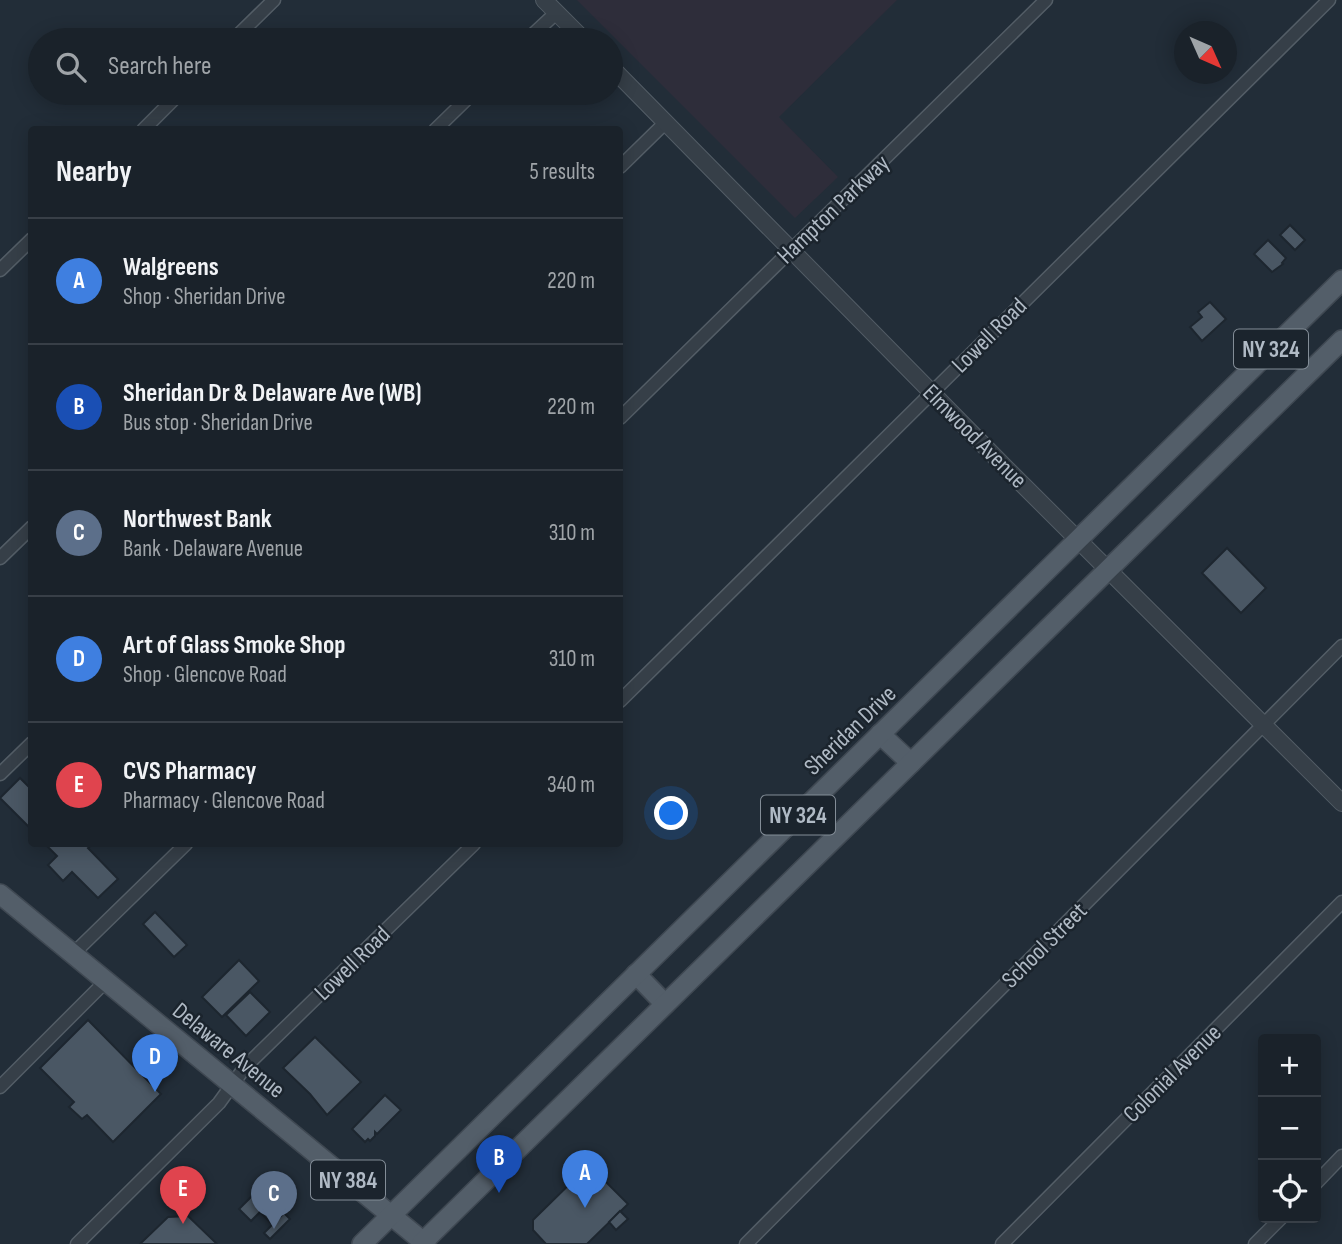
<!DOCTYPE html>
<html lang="en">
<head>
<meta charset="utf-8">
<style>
  body { margin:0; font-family:"Sofia Sans Condensed",sans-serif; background:#272f36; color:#f1f3f6 }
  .controls { position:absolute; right:21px; bottom:21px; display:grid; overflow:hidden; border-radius:7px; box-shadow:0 4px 18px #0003 }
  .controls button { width:63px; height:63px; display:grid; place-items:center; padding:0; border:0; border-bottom:2px solid #383f47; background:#1a222a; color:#f1f3f6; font:35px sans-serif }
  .compass { position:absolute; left:1174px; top:21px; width:63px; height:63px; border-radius:50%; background:#1a222a; box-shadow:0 4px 18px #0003; rotate:135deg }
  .you { position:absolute; left:672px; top:814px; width:24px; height:24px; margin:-18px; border:5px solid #fff; border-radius:50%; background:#1a73e8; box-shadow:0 0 0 10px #1a73e833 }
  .badge { display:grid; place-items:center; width:46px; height:46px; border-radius:50%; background:#d93025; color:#fff; font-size:23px; font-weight:700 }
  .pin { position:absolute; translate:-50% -58px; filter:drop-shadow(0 2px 4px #0008) }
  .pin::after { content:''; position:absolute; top:37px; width:24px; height:21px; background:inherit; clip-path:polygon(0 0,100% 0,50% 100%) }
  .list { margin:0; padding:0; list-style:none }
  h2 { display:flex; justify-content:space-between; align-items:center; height:91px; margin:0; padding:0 28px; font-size:30px }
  h2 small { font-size:23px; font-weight:400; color:#9fa4a8 }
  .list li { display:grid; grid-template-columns:46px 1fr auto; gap:21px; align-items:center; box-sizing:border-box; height:126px; padding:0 28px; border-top:2px solid #383f47 }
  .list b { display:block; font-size:26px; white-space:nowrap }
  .list p { margin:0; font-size:23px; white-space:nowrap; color:#9fa4a8 }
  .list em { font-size:23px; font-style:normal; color:#9fa4a8 }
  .icon { flex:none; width:38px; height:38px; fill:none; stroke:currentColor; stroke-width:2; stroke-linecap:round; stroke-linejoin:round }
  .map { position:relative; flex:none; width:1342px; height:1244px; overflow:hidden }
  .search { position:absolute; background:#1a222a; box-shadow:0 4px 18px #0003; left:28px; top:28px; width:595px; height:77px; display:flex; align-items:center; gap:18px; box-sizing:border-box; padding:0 24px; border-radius:38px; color:#9fa4a8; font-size:26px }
  .panel { position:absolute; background:#1a222a; box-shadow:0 4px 18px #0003; left:28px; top:126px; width:595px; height:721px; border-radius:7px }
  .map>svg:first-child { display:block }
  .medical { fill:#2e2d3a }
  .building { fill:#4a5764; stroke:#1d262f; stroke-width:2 }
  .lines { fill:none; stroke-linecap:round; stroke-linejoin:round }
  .minor-casing { stroke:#535d66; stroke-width:15 }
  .tertiary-casing { stroke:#535d66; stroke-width:18 }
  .primary-casing { stroke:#3f4852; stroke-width:22 }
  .minor { stroke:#363f48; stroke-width:12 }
  .tertiary { stroke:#363f48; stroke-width:16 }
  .primary { stroke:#535e69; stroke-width:19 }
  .labels { text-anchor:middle; stroke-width:5; stroke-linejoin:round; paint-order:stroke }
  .shield { fill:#1b242d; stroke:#838d97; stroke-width:2 }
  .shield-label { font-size:23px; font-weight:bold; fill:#b0bac5 }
  .street-label { font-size:24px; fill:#b0bac5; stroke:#1b242d }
</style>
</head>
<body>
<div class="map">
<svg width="1342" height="1244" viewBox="0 0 1342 1244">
  <rect width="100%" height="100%" fill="#222d38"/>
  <!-- medical -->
  <path class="medical" d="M577,0H897L779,117L838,177L795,218Z"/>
  <!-- building -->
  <g class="building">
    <path d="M1290,225L1305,240L1295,250L1280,235Z"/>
    <path d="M1268,240L1286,258L1282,263L1283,264L1272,272L1254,254Z"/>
    <path d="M1210,302L1226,319L1202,341L1190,327L1202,317L1198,312Z"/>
    <path d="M1227,548L1266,588L1241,613L1202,573Z"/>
    <path d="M20,778L32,790V830L0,798Z"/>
    <path d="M45,844H93L88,848L118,879L98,898L72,872L63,881L48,865L57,856Z"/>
    <path d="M155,912L187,945L174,957L143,924Z"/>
    <path d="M239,960L259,981L222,1017L202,997Z"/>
    <path d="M250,992L270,1012L246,1036L226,1015Z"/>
    <path d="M88,1020L161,1094L113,1142L87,1115L82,1119L69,1107L74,1102L40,1068Z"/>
    <path d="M315,1037L361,1082L327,1115L310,1094L283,1068Z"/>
    <path d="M385,1095L401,1110L377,1134L375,1132V1136L370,1141L368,1139L365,1142L352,1129Z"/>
    <path d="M589,1165L628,1204L587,1244H546L533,1230V1220Z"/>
    <path d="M268,1180L280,1192L268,1204L280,1216L272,1224L260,1212L251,1221L239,1209Z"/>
    <path d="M620,1211L628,1219L616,1230L609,1222Z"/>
    <path d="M284,1213L290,1219L270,1239L264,1233Z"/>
    <path d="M188,1216L217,1244H140L168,1217Z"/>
  </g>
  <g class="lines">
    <!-- minor casing -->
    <g class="minor-casing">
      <g id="minor">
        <path d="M233,40L274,0"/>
        <path d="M527,40L556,13"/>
        <path d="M143,130L180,93"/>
        <path d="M435,130L473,93"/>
        <path d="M620,167L666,122"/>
        <path d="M0,270L32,239"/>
        <path d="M620,418L1046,0"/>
        <path d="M0,558L32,527"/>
        <path d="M620,701L1329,0"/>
        <path d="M0,774L32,743"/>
        <path d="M73,954L186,844"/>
        <path d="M0,1087L106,981"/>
        <path d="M1316,1183L1342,1156"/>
        <path d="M77,1244L219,1103L245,1067L474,844"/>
        <path d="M746,1244L1342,646"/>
        <path d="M1002,1244L1342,902"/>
        <path d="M1255,1244L1281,1218"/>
      </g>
    </g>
    <!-- tertiary casing -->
    <g class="tertiary-casing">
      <g id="tertiary">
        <path d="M544,0L584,40"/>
        <path d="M611,67L1005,467L1342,803"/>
      </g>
    </g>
    <!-- primary casing -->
    <g class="primary-casing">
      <g id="primary">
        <path d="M880,734L911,763"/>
        <path d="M0,894L426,1244"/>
        <path d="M636,974L665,1004"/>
        <path d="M362,1244L1342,280"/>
        <path d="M421,1244L1342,340"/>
      </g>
    </g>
    <!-- minor -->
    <use href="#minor" class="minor"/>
    <!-- tertiary -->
    <use href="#tertiary" class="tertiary"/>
    <!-- primary -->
    <use href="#primary" class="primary"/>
  </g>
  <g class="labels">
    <!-- shield labels -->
    <g class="shield">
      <rect x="1234" y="329.5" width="74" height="39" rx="5"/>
      <rect x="761" y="795.5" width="74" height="39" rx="5"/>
      <rect x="311" y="1160.5" width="74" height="39" rx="5"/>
    </g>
    <g class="shield-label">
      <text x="1271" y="357">NY 324</text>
      <text x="798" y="823">NY 324</text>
      <text x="348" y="1188">NY 384</text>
    </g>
    <!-- street labels -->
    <g class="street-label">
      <text transform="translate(833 209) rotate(-44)" y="8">Hampton Parkway</text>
      <text transform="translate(989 335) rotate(-45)" y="8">Lowell Road</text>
      <text transform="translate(975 436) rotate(45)" y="8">Elmwood Avenue</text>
      <text transform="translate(850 730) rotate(-44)" y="8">Sheridan Drive</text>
      <text transform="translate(1044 945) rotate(-45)" y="8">School Street</text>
      <text transform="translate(352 963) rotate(-44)" y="8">Lowell Road</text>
      <text transform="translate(229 1050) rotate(39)" y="8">Delaware Avenue</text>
      <text transform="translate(1172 1073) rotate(-45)" y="8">Colonial Avenue</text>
    </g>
  </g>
</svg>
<div class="controls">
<button>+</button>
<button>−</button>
<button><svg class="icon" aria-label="locate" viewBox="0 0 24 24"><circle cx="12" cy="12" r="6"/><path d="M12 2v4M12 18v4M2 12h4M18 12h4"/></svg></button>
</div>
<svg class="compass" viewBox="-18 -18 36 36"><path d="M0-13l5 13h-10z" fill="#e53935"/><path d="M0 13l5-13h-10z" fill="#9fa4a8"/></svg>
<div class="you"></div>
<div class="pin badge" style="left:585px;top:1208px;background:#3f7fe0">A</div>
<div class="pin badge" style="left:499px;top:1193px;background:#1a4fb4">B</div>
<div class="pin badge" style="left:274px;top:1229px;background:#5c6f8a">C</div>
<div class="pin badge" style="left:155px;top:1092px;background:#3f7fe0">D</div>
<div class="pin badge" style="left:183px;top:1224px;background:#e0444e">E</div>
<div class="search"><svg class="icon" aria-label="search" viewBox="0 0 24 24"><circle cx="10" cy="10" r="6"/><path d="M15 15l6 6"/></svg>Search here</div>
<section class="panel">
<h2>Nearby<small>5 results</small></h2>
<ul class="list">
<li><span class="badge" style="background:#3f7fe0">A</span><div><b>Walgreens</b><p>Shop · Sheridan Drive</p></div><em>220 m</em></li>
<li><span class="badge" style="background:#1a4fb4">B</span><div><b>Sheridan Dr &amp; Delaware Ave (WB)</b><p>Bus stop · Sheridan Drive</p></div><em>220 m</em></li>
<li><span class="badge" style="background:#5c6f8a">C</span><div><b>Northwest Bank</b><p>Bank · Delaware Avenue</p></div><em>310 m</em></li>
<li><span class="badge" style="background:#3f7fe0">D</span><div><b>Art of Glass Smoke Shop</b><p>Shop · Glencove Road</p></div><em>310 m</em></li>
<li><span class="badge" style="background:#e0444e">E</span><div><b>CVS Pharmacy</b><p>Pharmacy · Glencove Road</p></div><em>340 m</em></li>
</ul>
</section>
</div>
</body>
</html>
